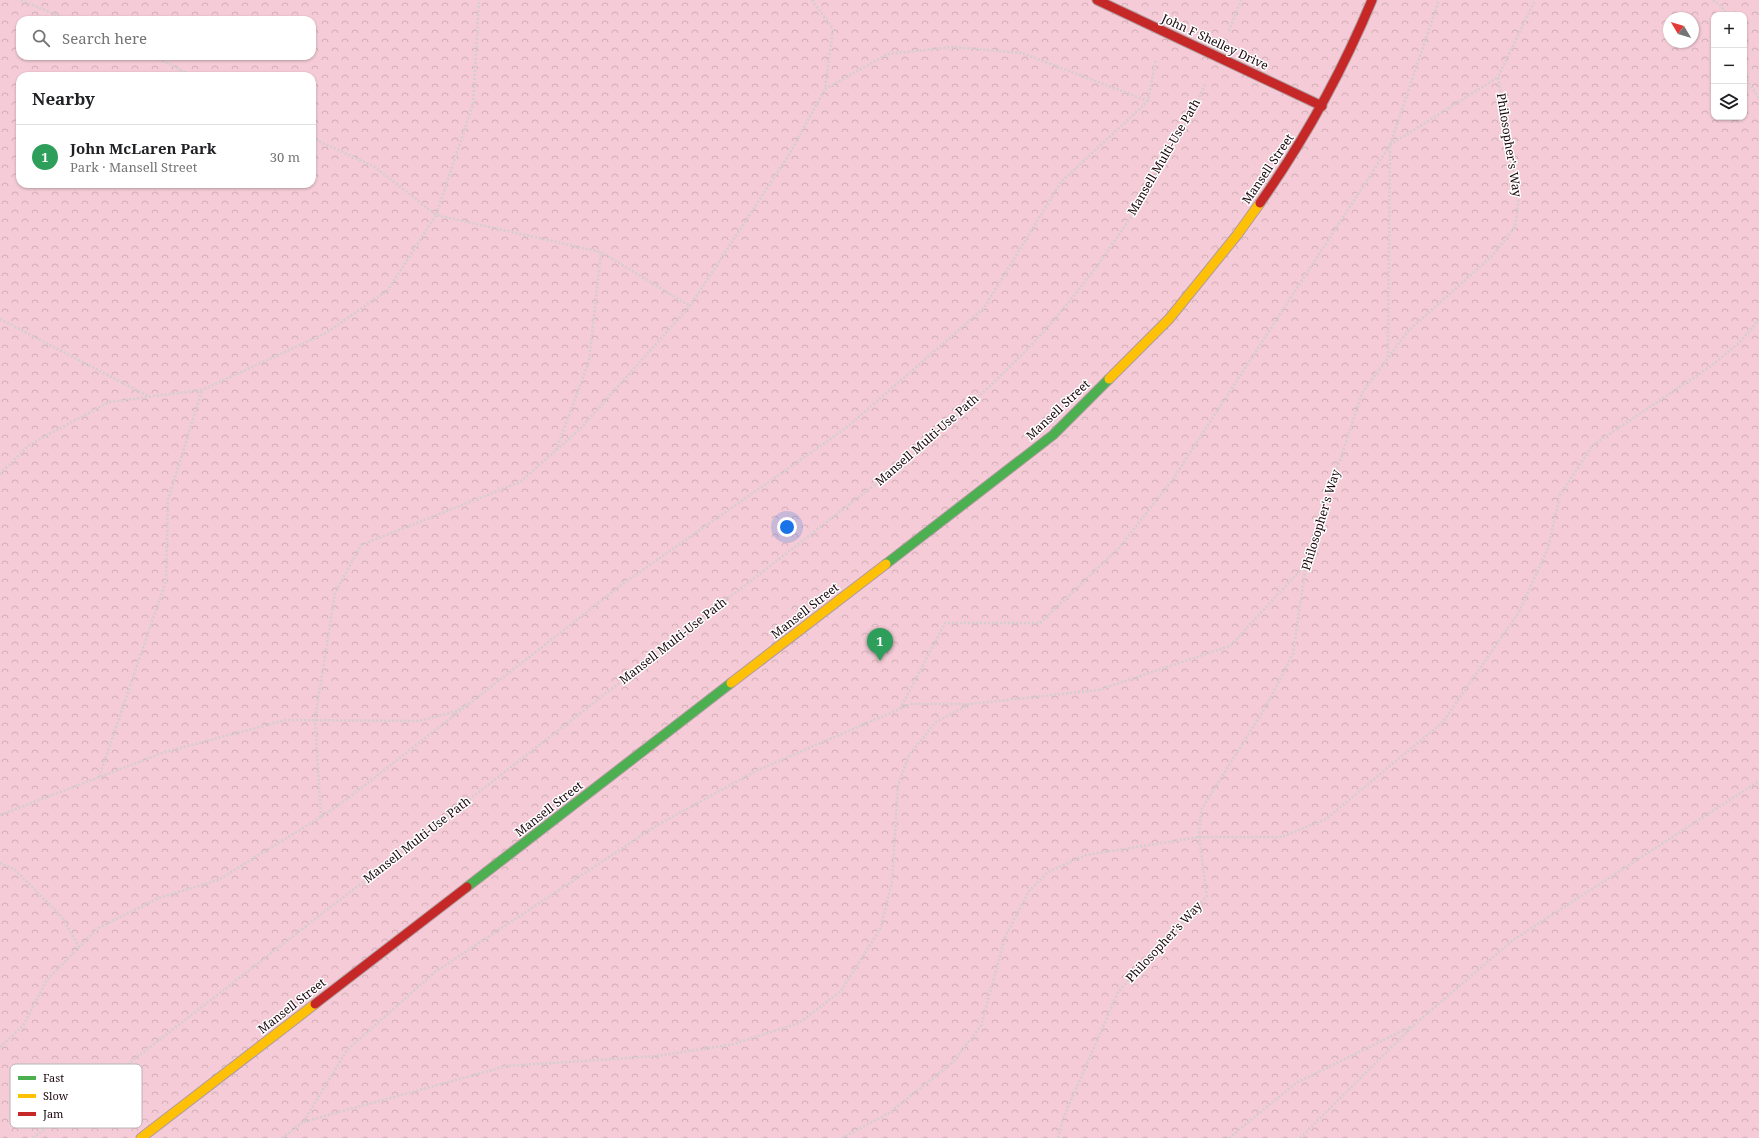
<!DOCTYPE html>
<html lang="en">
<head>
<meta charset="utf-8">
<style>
  body { margin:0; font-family:"Noto Serif",serif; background:#f2f2f2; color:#202124 }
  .controls { position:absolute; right:12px; top:12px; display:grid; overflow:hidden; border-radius:8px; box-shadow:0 1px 3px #0004 }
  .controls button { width:36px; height:36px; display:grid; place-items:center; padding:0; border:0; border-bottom:1px solid #e0e0e0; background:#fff; color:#202124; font:20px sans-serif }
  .compass { position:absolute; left:1663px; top:12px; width:36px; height:36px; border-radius:50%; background:#fff; box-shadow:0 1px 3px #0004; rotate:308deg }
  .you { position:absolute; left:787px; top:527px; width:14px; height:14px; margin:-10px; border:3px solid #fff; border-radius:50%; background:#1a73e8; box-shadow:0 0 0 6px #1a73e833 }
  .badge { display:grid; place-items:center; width:26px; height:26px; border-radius:50%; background:#111827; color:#fff; font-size:13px; font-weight:700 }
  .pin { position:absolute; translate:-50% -33px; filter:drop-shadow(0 1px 2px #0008) }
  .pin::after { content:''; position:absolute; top:21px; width:14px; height:12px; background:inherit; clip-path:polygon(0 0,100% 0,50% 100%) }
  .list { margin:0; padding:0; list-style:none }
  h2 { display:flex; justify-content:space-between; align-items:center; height:52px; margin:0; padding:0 16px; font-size:17px }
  h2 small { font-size:13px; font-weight:400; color:#757577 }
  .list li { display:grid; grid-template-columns:26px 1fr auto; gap:12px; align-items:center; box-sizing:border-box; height:64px; padding:0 16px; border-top:1px solid #e0e0e0 }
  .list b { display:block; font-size:15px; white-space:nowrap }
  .list p { margin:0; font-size:13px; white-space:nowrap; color:#757577 }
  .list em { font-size:13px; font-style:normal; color:#757577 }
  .icon { flex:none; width:22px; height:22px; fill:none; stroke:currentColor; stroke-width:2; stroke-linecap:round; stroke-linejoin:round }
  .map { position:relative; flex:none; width:1759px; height:1138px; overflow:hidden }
  .search { position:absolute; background:#fff; box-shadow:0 1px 3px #0004; left:16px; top:16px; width:300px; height:44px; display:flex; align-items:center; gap:10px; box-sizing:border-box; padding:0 14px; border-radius:12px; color:#757577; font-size:15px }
  .panel { position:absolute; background:#fff; box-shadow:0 1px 3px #0004; left:16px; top:72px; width:300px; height:116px; border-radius:12px }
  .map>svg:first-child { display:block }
  .forest { fill:url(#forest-crowns); fill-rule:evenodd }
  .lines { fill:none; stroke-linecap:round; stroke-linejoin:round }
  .fast-casing { stroke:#b09ca1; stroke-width:11 }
  .slow-casing { stroke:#b09ca1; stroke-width:11 }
  .jam-casing { stroke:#b09ca1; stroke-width:11 }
  .path { stroke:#d5ced0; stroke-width:2.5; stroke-dasharray:2 2; stroke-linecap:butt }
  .fast { stroke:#4caf50; stroke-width:9 }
  .slow { stroke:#ffc107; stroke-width:9 }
  .jam { stroke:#c62828; stroke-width:9 }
  .labels { text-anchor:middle; stroke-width:3; stroke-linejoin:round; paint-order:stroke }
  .street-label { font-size:12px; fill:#1b060d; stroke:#fff }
  .key { fill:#fff; stroke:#bbb4b6; stroke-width:1 }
  .key-label { font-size:11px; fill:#1b060d }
</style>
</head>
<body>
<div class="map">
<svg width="1759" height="1138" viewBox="0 0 1759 1138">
  <defs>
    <pattern id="forest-crowns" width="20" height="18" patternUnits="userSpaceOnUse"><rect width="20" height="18" fill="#f4cbd6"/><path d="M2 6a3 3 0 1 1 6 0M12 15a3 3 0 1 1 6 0" fill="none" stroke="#d1adb6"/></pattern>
  </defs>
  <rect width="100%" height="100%" fill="#f5dfe5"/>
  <!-- forest -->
  <path class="forest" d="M0,0H1759V1138H0ZM1714,15H1744V117H1714ZM1669,18H1693V42H1669ZM20,20H312V56H20ZM20,76H312V184H20Z"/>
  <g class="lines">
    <!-- fast casing -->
    <g class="fast-casing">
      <g id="fast">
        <path d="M886,564L1053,435L1109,379"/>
        <path d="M467,887L731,683"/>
      </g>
    </g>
    <!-- slow casing -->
    <g class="slow-casing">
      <g id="slow">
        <path d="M1109,379L1169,319L1237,235L1260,203"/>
        <path d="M731,683L886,564"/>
        <path d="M141,1138L315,1004"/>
      </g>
    </g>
    <!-- jam casing -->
    <g class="jam-casing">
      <g id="jam">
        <path d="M1097,0L1322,106"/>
        <path d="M1260,203C1305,139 1342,72 1372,0"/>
        <path d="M315,1004L467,887"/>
      </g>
    </g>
    <!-- path -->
    <g class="path">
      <path d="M21,0L68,20"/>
      <path d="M812,0L833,29L825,89"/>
      <path d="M1713,0L1721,6L1727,15"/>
      <path d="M1229,31L1241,0"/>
      <path d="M151,56L172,65L191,76"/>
      <path d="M1744,72L1747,80L1759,98"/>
      <path d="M312,138L375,167L436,215L473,104L479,0"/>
      <path d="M0,319L148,396"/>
      <path d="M1388,357L1390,145L1498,77"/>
      <path d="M556,450L589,361L601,252"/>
      <path d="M0,474L29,445L109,402L202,390L326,333L388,290L436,215L601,252L690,306"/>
      <path d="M900,709L945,623H1040L1119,548L1173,479L1390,145L1439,0"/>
      <path d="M99,777L166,581L168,500L202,390"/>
      <path d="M0,815L165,752L286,720L419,721L457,711L466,704"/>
      <path d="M321,817L315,719L335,593L361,545L520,482L580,429L690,306L790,153L825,89L888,54L953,47L1022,53L1148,101"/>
      <path d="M0,863L14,869L62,917L79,947"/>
      <path d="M0,1047L23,1026L47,980L98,928L159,898L218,880L321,817L347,799L624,583L846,428L984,308L1061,182L1148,101L1156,59"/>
      <path d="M304,1121L347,1050L435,972L659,824L758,770L911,704H969"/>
      <path d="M33,1138L904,462C960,414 1016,366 1063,309C1120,241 1167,163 1206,83"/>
      <path d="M282,1138L303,1122L507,1066L657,1056L734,1044L799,1023L841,991L880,929L892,882L898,786L909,755L936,722L970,704L1098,690L1230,646L1306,564"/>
      <path d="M842,1138L889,1113L952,1063L981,1026L1005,937L1029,891L1048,872L1086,855L1199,837H1282L1326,819L1443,722L1519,612L1548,548L1560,495L1593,445L1711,366L1739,343L1759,320"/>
      <path d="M1058,1138L1063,1119L1118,992L1207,896L1199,837L1201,810L1265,708L1293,654L1306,564L1362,393L1408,331L1492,256L1515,227L1519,197L1513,170L1498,77L1535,0"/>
      <path d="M1229,1138L1296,1083L1412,1026"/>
      <path d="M1300,1138L1414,1025L1513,940L1759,781"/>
    </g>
    <!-- fast -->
    <use href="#fast" class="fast"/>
    <!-- slow -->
    <use href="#slow" class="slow"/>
    <!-- jam -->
    <use href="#jam" class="jam"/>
  </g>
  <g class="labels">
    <!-- street labels -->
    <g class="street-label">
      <text transform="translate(1215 42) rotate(25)" y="4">John F Shelley Drive</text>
      <text transform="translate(1509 145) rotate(81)" y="4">Philosopher's Way</text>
      <text transform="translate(1164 157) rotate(-60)" y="4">Mansell Multi-Use Path</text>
      <text transform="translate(1268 169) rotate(-56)" y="4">Mansell Street</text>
      <text transform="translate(1058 410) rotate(-43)" y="4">Mansell Street</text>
      <text transform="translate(927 440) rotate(-41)" y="4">Mansell Multi-Use Path</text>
      <text transform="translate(1321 520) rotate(-73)" y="4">Philosopher's Way</text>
      <text transform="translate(805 611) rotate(-38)" y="4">Mansell Street</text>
      <text transform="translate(673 641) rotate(-38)" y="4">Mansell Multi-Use Path</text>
      <text transform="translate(549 809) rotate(-38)" y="4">Mansell Street</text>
      <text transform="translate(417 840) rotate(-38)" y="4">Mansell Multi-Use Path</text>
      <text transform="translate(1164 942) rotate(-47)" y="4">Philosopher's Way</text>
      <text transform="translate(292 1006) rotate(-38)" y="4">Mansell Street</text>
    </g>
  </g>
  <!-- legend -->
  <rect x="10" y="1064" width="132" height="64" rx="6" class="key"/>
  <rect x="18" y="1076" width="18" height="4" fill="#4caf50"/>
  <rect x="18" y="1094" width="18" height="4" fill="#ffc107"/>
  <rect x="18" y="1112" width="18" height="4" fill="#c62828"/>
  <g class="key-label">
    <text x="43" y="1082">Fast</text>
    <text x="43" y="1100">Slow</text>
    <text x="43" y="1118">Jam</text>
  </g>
</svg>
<div class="controls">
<button>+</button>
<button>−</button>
<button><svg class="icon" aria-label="layers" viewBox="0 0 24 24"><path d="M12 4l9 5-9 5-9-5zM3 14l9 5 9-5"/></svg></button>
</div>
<svg class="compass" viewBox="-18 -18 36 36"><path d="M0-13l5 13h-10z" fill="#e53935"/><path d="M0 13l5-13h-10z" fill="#757577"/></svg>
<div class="you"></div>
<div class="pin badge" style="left:880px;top:661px;background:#2e9e5b">1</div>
<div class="search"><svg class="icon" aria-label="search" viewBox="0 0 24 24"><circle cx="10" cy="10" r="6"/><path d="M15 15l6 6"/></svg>Search here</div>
<section class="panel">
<h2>Nearby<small></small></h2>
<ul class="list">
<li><span class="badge" style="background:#2e9e5b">1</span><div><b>John McLaren Park</b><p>Park · Mansell Street</p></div><em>30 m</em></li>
</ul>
</section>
</div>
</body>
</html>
